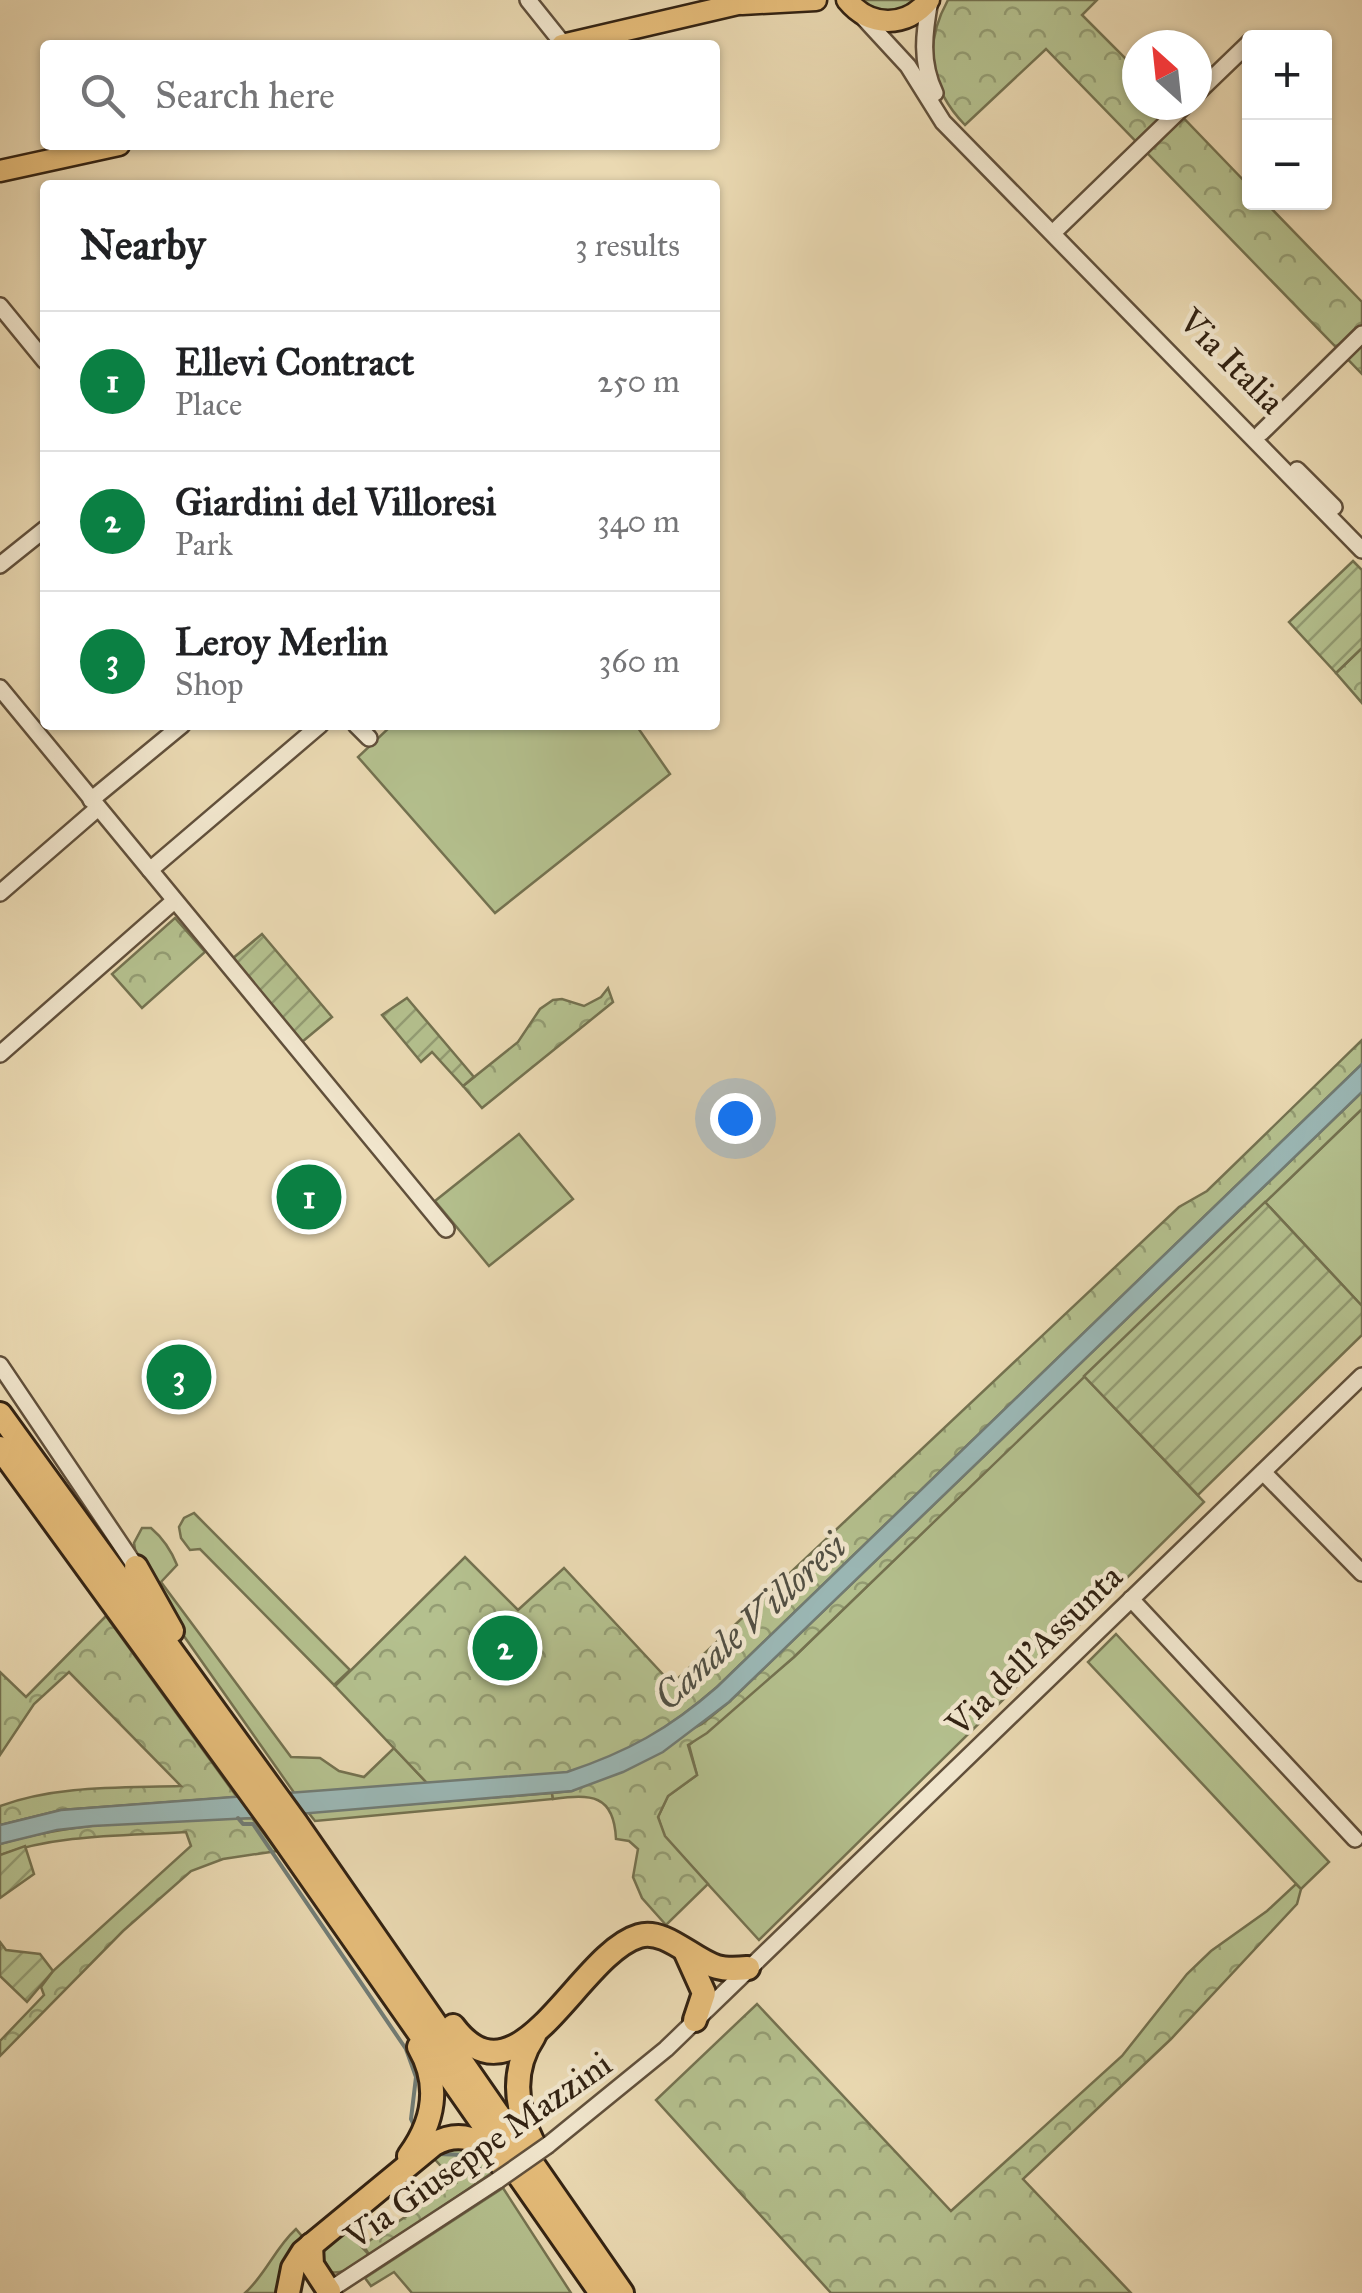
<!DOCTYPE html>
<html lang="en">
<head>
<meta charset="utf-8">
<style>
  body { margin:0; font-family:"IM FELL Great Primer",serif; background:#f6f6f6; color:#202124 }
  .controls { position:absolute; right:30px; top:30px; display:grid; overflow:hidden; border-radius:10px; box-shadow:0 2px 8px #0004 }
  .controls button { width:90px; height:90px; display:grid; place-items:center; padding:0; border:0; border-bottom:2px solid #e0e0e0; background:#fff; color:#202124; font:50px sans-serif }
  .compass { position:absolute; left:1122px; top:30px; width:90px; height:90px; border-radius:50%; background:#fff; box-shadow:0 2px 8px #0004; rotate:333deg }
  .you { position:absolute; left:735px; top:1118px; width:35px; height:35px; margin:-25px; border:8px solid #fff; border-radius:50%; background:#1a73e8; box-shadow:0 0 0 15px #1a73e833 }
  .badge { display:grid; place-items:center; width:65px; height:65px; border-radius:50%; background:#0b8043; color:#fff; font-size:32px; font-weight:700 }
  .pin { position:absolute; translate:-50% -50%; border:5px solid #fff; box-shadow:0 2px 10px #0006 }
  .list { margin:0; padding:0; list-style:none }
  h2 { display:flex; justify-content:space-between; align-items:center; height:130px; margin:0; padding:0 40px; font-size:42px }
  h2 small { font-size:32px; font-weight:400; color:#757577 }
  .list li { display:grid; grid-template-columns:65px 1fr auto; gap:30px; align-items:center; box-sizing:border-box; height:140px; padding:0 40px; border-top:2px solid #e0e0e0 }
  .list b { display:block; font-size:38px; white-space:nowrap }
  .list p { margin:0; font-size:32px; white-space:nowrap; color:#757577 }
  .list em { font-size:32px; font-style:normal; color:#757577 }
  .icon { flex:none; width:55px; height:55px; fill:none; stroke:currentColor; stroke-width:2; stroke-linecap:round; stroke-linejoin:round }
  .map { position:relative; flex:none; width:1362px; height:2293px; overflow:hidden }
  .search { position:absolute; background:#fff; box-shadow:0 2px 8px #0004; left:40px; top:40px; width:680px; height:110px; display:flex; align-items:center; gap:25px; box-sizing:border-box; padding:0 35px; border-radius:10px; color:#757577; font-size:38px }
  .panel { position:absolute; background:#fff; box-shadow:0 2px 8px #0004; left:40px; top:180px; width:680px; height:550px; border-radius:10px }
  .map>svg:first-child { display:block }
  .grass { fill:#b4c08e; stroke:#747250; stroke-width:2.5 }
  .forest { fill:url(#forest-crowns); stroke:#747250; stroke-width:2.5 }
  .garden { fill:url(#garden-furrows); stroke:#747250; stroke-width:2.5 }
  .water { fill:#9bb8b6; stroke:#717c75; stroke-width:2.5 }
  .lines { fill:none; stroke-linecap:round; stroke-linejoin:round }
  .stream { stroke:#717c75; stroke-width:4 }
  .minor-casing { stroke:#61503b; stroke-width:20 }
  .major-casing { stroke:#332313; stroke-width:25 }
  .highway-casing { stroke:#332313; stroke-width:28 }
  .minor { stroke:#f1e6cd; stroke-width:15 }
  .major { stroke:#e5bc79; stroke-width:20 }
  .highway { stroke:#e5bc79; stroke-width:22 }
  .minor-bridge-casing { stroke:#61503b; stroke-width:20; stroke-linecap:butt }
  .minor-bridge { stroke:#f1e6cd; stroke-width:15 }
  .labels { text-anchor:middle; stroke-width:9; stroke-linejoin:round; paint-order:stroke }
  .street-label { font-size:35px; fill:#332313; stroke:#f1e6cd }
  .water-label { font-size:38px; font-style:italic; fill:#525044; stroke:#f1e6cd }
</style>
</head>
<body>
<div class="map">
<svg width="1362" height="2293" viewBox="0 0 1362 2293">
  <defs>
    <pattern id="forest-crowns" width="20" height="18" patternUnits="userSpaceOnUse" patternTransform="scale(2.5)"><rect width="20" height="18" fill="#b4c08e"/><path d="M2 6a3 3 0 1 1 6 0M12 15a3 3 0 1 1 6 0" fill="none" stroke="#939c73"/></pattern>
    <pattern id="garden-furrows" width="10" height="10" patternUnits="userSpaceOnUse" patternTransform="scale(2.5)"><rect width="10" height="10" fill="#b4c08e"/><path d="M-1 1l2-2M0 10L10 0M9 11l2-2" fill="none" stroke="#939c73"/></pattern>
  </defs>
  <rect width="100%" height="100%" fill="#ead9b2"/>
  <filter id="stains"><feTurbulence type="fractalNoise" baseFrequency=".002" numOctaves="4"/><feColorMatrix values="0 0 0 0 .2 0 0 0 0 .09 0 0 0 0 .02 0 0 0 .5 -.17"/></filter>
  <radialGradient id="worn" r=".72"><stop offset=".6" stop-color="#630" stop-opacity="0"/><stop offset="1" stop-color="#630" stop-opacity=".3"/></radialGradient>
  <!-- grass -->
  <g class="grass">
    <path d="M858,0H922L912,9L876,13Z"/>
    <path d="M392,725H636L670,774L495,913L358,757Z"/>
    <path d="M1362,1109V1306L1265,1202Z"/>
    <path d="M519,1134L573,1199L489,1266L435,1201Z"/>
    <path d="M1084,1376L1204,1502L759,1940L664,1836L658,1817L668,1796L697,1775L689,1745L794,1657Z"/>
    <path d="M194,1513L350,1670L334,1685L200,1549L190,1550L181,1538L179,1527L184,1518Z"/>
    <path d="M142,1528H151C164,1539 171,1550 177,1565L161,1582L291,1757L320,1758L339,1771L364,1777L394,1748L427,1783L295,1794L167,1612L136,1556L134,1543Z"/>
    <path d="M1116,1634L1329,1862L1301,1889L1088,1662Z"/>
    <path d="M552,1793L553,1799L315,1821L308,1812Z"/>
    <path d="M503,2188L571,2293H412L394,2272L371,2286L365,2278Z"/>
    <path d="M296,2229L306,2241L283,2293H245C266,2274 275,2248 296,2229Z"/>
    <path d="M345,2229L370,2256C356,2264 343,2277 326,2271L320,2253Z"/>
  </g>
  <!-- forest -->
  <g class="forest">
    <path d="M948,0H1097L1082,15L1137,70V105H1171L1249,186L1250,202L1266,203L1362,302V374L1046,49L965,125C929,88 923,45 948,0Z"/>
    <path d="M1362,648V703L1336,673Z"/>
    <path d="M175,918L205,952L142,1008L112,974Z"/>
    <path d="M608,988L613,1002L482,1108L463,1086L518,1042L540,1009L553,1000L562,999L584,1006L601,997Z"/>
    <path d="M1362,1040V1064L717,1687C673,1725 625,1758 568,1772C523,1782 473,1780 427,1783L335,1686L465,1557L518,1610L564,1568L672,1684L1179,1207L1207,1191Z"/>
    <path d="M1362,1092V1109L794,1657L707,1733L688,1745L697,1775L668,1796L658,1817L665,1836L708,1884L666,1925L642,1898L633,1877L638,1849L629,1841L616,1839C614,1794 591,1794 553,1799L552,1793L572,1791L702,1724L729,1702Z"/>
    <path d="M106,1616L237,1797L61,1810L0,1825V1806C57,1785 121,1788 181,1786L69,1672L34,1704L0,1755V1672L26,1697Z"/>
    <path d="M252,1818L277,1851L223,1859L191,1871L123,1931L0,2056V2041L44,1995L41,1987L53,1971L191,1846L186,1832C125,1836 59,1834 0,1855V1844C81,1819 168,1821 252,1818Z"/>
    <path d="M1296,1884L1301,1889L1297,1904L1171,2039L1023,2179L1131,2293H831L656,2100L757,2004L951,2211L1122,2056L1187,1974L1211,1951L1267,1911Z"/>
    <path d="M457,2141L499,2168L370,2256L363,2245L456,2183L430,2154Z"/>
  </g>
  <!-- garden -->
  <g class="garden">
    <path d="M1353,561L1362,570V648L1336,673L1289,622Z"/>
    <path d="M262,934L332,1017L302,1042L232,959Z"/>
    <path d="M407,998L474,1077L463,1086L432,1052L421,1062L382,1015Z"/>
    <path d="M1265,1202L1362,1306V1335L1198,1495L1084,1376Z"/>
    <path d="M25,1846L34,1874L0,1898V1855Z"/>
    <path d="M0,1942L6,1950L40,1954L53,1971L27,2002L0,1976Z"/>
  </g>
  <!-- water -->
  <path class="water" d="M1362,1064V1092L729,1702L663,1752L623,1772L572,1791L252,1818L93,1826L57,1830L0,1844V1825L61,1810L567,1772C627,1752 669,1729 717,1687Z"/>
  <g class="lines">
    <!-- stream -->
    <g class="stream">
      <path d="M238,1818L243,1824H253L406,2049L416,2077L411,2119L415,2127"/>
      <path d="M437,2154L467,2155L481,2170"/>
    </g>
    <!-- minor casing -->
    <g class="minor-casing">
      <g id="minor">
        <path d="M528,0L564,45"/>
        <path d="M930,0C924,33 920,62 935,93"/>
        <path d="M860,14L908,66L943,122L1362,550"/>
        <path d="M1197,93L1250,42"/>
        <path d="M1058,228L1185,105"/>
        <path d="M0,306L45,361"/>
        <path d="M1261,433L1362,334"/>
        <path d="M1297,470L1334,507"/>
        <path d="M0,565L45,529"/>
        <path d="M0,688L446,1229"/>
        <path d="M356,725L369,738"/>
        <path d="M91,800L182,725"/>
        <path d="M150,870L320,725"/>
        <path d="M0,893L98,808"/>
        <path d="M0,1054L174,901"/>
        <path d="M0,1365L136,1567"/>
        <path d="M1263,1472L1362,1573"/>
        <path d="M1131,1599L1355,1839"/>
        <path d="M548,2145L666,2049L1362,1376"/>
        <path d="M325,2293L498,2180"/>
      </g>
    </g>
    <!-- major casing -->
    <g class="major-casing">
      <g id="major">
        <path d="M847,0C870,28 906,28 929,0"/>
        <path d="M742,4L816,0"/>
        <path d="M562,45L755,0"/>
        <path d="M0,171L119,145"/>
      </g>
    </g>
    <!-- highway casing -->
    <g class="highway-casing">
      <g id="highway">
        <path d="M0,1414L296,1823L622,2293"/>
        <path d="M0,1448L274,1825L601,2293"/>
        <path d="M136,1567L172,1631"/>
        <path d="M686,1953L704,1993L695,2020"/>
        <path d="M453,2026C518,2113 578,1954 639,1936C665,1928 693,1960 717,1967C727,1970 737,1969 748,1968"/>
        <path d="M533,2143C515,2107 511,2070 534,2036"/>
        <path d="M409,2156C434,2122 441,2085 419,2047"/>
        <path d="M311,2245L312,2265L329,2291"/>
        <path d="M288,2293L293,2268L303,2252L434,2144C460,2130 482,2138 499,2162"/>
      </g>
    </g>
    <!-- minor -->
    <use href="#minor" class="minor"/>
    <!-- major -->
    <use href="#major" class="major"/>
    <!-- highway -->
    <use href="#highway" class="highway"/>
    <!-- minor-bridge casing -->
    <g class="minor-bridge-casing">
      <path id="minor-bridge" d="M498,2180L548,2145"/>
    </g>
    <!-- minor-bridge -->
    <use href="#minor-bridge" class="minor-bridge"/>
  </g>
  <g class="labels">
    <!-- street labels -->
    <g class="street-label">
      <text transform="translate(1232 361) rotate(45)" y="12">Via Italia</text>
      <text transform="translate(1034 1650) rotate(-44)" y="12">Via dell'Assunta</text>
      <text transform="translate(478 2150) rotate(-35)" y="12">Via Giuseppe Mazzini</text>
    </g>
    <!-- water labels -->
    <g class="water-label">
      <text transform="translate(750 1621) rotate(-42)" y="13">Canale Villoresi</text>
    </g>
  </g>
  <rect width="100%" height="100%" filter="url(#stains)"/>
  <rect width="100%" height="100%" fill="url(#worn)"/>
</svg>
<div class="controls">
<button>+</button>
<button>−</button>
</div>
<svg class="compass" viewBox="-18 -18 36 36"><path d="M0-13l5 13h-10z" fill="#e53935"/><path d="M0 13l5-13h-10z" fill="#757577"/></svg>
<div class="you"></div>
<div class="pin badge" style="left:309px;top:1197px">1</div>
<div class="pin badge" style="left:505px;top:1648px">2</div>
<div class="pin badge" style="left:179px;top:1377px">3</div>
<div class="search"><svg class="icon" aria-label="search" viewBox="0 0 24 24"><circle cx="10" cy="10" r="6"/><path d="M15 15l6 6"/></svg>Search here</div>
<section class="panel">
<h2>Nearby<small>3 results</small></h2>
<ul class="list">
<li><span class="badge">1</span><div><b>Ellevi Contract</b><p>Place</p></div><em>250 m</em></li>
<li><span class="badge">2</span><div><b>Giardini del Villoresi</b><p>Park</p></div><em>340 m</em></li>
<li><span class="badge">3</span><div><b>Leroy Merlin</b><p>Shop</p></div><em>360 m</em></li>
</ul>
</section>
</div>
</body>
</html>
